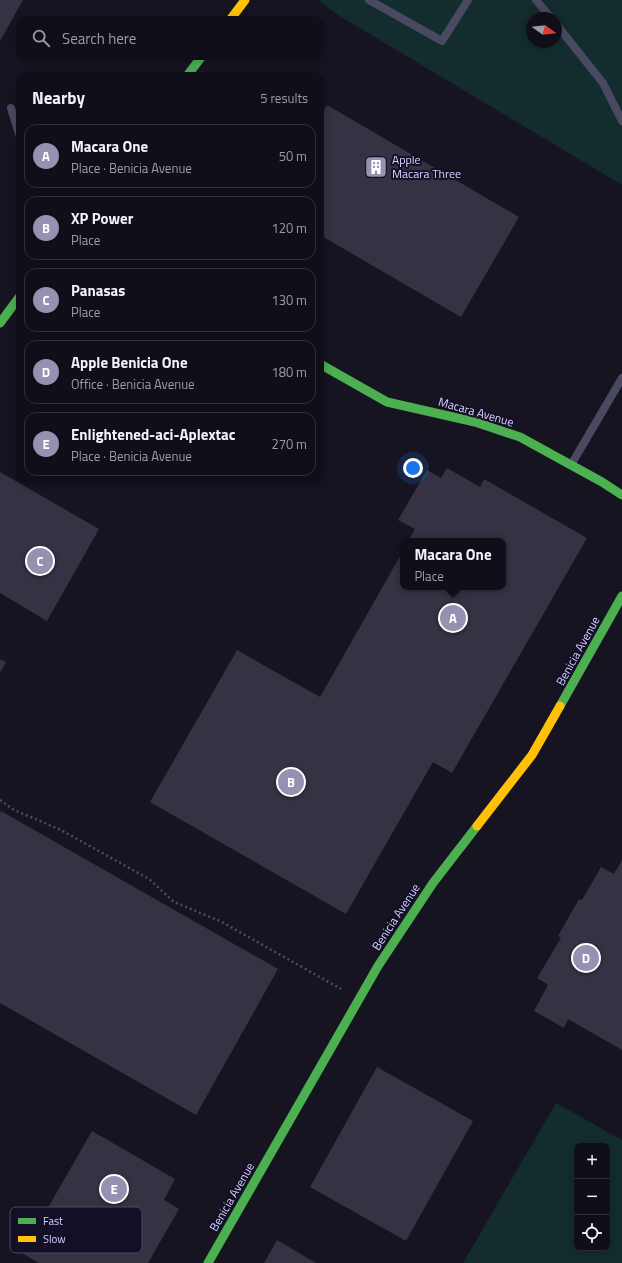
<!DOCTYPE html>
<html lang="en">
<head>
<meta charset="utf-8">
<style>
  body { margin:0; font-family:"Titillium Web",sans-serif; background:#191822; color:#f1f3f6 }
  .controls { position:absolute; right:12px; bottom:12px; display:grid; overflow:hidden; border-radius:8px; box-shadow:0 2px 10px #0003 }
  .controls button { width:36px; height:36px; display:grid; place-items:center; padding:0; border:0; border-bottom:1px solid #302f38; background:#100f19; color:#f1f3f6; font:20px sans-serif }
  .compass { position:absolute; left:526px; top:12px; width:36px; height:36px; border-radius:50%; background:#100f19; box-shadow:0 2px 10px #0003; rotate:105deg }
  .you { position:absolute; left:413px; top:468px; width:14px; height:14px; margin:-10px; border:3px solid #fff; border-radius:50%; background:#1a73e8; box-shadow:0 0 0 6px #1a73e833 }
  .badge { display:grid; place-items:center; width:26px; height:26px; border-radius:50%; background:#9591b1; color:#fff; font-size:13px; font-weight:700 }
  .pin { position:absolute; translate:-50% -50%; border:2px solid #fff; box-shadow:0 1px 4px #0006 }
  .popup { position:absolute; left:400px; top:538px; width:106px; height:52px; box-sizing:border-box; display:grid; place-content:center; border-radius:8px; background:#100f19; filter:drop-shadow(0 1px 3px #0005); font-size:13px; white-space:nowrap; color:#9c9ca2 }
  .popup b { font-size:15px; color:#f1f3f6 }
  .popup::after { content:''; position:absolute; left:50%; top:100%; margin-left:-8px; border:8px solid transparent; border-top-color:#100f19 }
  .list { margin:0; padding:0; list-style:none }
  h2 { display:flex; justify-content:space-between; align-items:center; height:52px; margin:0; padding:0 16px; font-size:17px }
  h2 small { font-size:13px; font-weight:400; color:#9c9ca2 }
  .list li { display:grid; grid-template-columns:26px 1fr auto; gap:12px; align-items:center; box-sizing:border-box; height:64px; margin:0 8px 8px; padding:0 8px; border:1px solid #302f38; border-radius:12px }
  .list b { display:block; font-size:15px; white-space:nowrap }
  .list p { margin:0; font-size:13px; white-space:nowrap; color:#9c9ca2 }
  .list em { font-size:13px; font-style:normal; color:#9c9ca2 }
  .icon { flex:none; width:22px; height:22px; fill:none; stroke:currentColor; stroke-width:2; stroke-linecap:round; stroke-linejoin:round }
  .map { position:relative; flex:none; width:622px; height:1263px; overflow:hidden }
  .search { position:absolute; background:#100f19; box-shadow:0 2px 10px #0003; left:16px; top:16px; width:308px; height:44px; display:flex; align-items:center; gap:10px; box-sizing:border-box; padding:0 14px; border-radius:12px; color:#9c9ca2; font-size:15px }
  .panel { position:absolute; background:#100f19; box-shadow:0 2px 10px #0003; left:16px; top:72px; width:308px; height:412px; border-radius:12px }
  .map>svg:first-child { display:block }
  .green { fill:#132c2d; fill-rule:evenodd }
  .building { fill:#343243 }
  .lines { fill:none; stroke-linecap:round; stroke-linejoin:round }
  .path { stroke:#44505f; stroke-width:2.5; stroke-dasharray:2 3; stroke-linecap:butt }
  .lane { stroke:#4a4962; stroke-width:8 }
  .fast { stroke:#4caf50; stroke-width:9 }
  .slow { stroke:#ffc107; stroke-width:9 }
  .labels { text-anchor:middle; stroke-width:4; stroke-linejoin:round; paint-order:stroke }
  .poi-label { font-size:12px; fill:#d9d4ff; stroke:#130f26; text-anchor:start }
  .street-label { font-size:12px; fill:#d9d4ff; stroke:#130f26 }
  .key { fill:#130f26; stroke:#4e4a67; stroke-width:1 }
  .key-label { font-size:11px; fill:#d9d4ff }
</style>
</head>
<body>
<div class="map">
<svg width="622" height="1263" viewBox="0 0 622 1263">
  <rect width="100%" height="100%" fill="#161421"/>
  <!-- green -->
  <g class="green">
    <path d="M318,0H622V185L338,15ZM532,18H556V42H532Z"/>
    <path d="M556,1103L622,1140V1263H463ZM577,1146H607V1248H577Z"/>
  </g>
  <!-- building -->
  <g class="building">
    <path d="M0,0H23L0,41Z"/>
    <path d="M327,105L519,217L461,317L320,235V117Z"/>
    <path d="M447,468L480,487L484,479L587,538L452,773L433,762L346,914L150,802L237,650L320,697L403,551V587H503V541H408L415,529L398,520L427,470L441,478Z"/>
    <path d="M0,472L99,529L47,621L0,593Z"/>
    <path d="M0,659L6,662L0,673Z"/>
    <path d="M1,811L278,969L196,1115L0,1003V813Z"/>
    <path d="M622,860V1050L568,1019L564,1028L534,1011L548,985L537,978L561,938L558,936L579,899L582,900L601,867L614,874Z"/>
    <path d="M377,1067L473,1121L406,1241L310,1187Z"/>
    <path d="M92,1131L175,1179L164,1200L179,1209L148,1263H39L22,1253Z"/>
    <path d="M277,1240L316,1263H264Z"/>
  </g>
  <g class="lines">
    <!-- path -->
    <path class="path" d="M0,800L14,810L61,830L149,879L174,902L220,921L341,989"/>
    <!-- lane -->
    <g class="lane">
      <path d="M369,0L442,41L468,0"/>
      <path d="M536,0L551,18"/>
      <path d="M556,24L603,83L622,121"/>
      <path d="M11,108L20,137"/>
      <path d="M571,465L622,378"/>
    </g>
    <!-- fast -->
    <g class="fast">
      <path d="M187,76L202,56"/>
      <path d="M0,323L20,296"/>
      <path d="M320,364L387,402L475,422L520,437L602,482L622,495"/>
      <path d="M560,706L622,596"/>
      <path d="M208,1263L378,966L433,883L477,826"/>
    </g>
    <!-- slow -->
    <g class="slow">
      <path d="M230,20L245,0"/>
      <path d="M477,826L532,755L560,706"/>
    </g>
  </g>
  <!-- icons -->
  <defs>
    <g id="building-square" transform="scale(1.15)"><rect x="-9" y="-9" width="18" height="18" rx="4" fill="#9591b1" stroke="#130f26"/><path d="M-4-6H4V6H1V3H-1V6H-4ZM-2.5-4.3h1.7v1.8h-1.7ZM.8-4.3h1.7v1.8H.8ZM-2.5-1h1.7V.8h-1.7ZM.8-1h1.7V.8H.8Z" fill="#fff"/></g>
  </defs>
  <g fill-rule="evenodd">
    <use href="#building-square" x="376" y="167"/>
  </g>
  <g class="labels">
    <!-- poi labels -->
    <g class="poi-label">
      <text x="392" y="164">Apple<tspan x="392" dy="14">Macara Three</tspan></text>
    </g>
    <!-- street labels -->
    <g class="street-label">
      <text transform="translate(476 412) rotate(16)" y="4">Macara Avenue</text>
      <text transform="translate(578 651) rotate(-61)" y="4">Benicia Avenue</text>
      <text transform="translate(396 917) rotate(-57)" y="4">Benicia Avenue</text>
      <text transform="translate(232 1197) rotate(-60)" y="4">Benicia Avenue</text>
    </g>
  </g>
  <!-- legend -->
  <rect x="10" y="1207" width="132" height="46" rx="6" class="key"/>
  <rect x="18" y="1218" width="18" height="6" fill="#4caf50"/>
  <rect x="18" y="1236" width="18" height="6" fill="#ffc107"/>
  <g class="key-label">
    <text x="43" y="1225">Fast</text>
    <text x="43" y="1243">Slow</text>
  </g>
</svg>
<div class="controls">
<button>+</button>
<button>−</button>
<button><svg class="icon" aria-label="locate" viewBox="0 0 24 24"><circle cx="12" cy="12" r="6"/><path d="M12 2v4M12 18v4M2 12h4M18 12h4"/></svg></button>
</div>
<svg class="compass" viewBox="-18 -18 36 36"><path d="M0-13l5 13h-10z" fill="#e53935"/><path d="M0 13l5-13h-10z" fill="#9c9ca2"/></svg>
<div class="you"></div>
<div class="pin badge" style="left:453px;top:618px">A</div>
<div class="popup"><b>Macara One</b>Place</div>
<div class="pin badge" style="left:291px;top:782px">B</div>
<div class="pin badge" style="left:40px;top:561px">C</div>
<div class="pin badge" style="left:586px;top:958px">D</div>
<div class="pin badge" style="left:114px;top:1189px">E</div>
<div class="search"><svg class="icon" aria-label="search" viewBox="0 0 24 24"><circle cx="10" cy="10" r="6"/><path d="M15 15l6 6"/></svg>Search here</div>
<section class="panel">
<h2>Nearby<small>5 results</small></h2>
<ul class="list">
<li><span class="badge">A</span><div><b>Macara One</b><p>Place · Benicia Avenue</p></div><em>50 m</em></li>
<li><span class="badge">B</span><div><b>XP Power</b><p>Place</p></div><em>120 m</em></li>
<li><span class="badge">C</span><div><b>Panasas</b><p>Place</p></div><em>130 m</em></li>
<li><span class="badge">D</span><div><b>Apple Benicia One</b><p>Office · Benicia Avenue</p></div><em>180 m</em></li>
<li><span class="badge">E</span><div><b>Enlightened-aci-Aplextac</b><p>Place · Benicia Avenue</p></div><em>270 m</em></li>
</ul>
</section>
</div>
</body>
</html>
